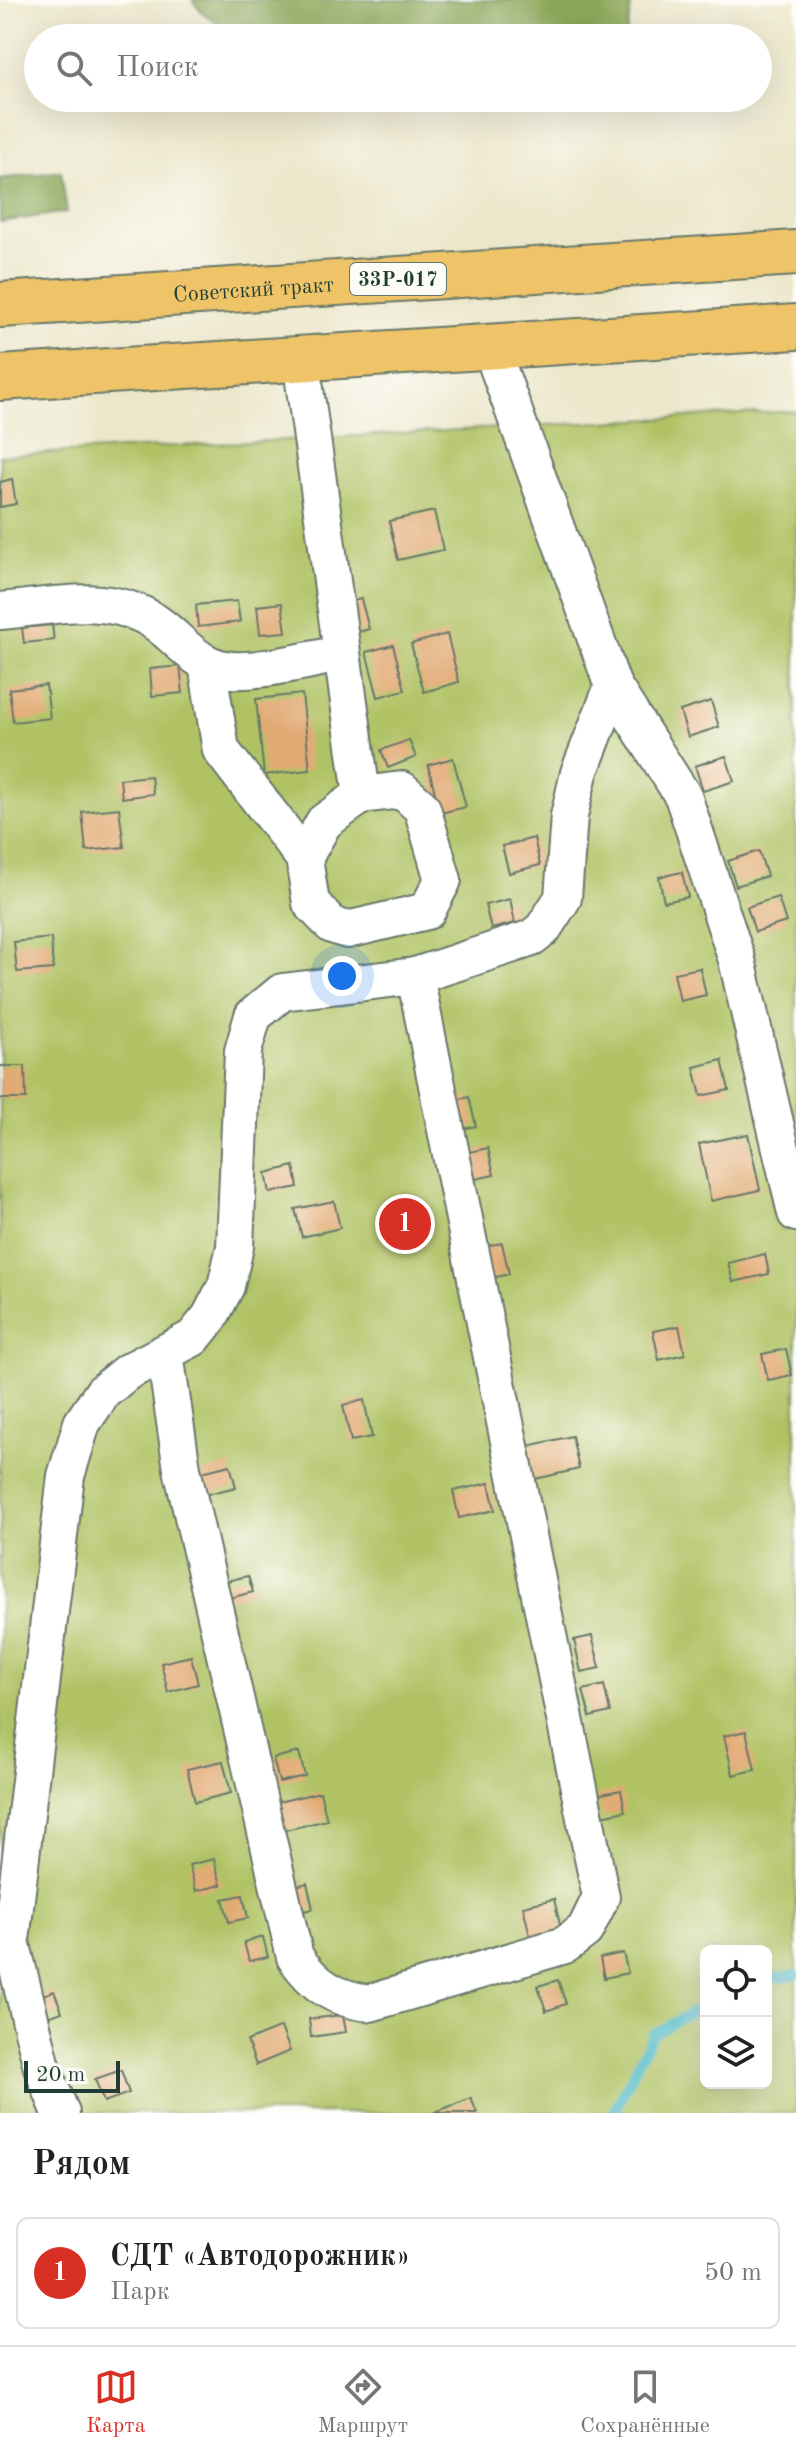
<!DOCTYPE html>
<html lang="ru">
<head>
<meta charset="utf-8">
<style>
  body { margin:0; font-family:"Old Standard TT",serif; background:#f2f2f2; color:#222 }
  .controls { position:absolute; right:24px; bottom:24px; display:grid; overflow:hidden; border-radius:12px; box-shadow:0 8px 32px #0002 }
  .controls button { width:72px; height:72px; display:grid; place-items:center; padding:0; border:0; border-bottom:2px solid #e0e0e0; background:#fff; color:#222; font:40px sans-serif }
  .scale { position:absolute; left:24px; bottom:20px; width:96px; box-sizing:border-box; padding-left:8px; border:4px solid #1f3d34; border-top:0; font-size:22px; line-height:28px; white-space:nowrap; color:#1f3d34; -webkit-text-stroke:6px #fdfcf7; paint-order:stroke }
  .you { position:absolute; left:342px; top:976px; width:28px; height:28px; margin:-20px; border:6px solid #fff; border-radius:50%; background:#1a73e8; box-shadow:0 0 0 12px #1a73e833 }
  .badge { display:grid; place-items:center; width:52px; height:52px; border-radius:50%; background:#d93025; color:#fff; font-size:26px; font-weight:700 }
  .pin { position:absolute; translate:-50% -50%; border:4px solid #fff; box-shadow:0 2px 8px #0006 }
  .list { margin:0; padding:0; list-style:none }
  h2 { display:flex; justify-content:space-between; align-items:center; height:104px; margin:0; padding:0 32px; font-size:34px }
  h2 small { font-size:26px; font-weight:400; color:#767676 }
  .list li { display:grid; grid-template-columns:52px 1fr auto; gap:24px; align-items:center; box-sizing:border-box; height:112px; margin:0 16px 16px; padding:0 16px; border:2px solid #e0e0e0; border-radius:12px }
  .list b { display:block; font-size:30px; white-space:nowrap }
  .list p { margin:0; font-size:26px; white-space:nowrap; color:#767676 }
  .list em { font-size:26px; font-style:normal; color:#767676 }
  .icon { flex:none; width:44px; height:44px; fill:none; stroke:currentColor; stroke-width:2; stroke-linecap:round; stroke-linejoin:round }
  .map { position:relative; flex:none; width:796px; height:2113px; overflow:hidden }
  .search { position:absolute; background:#fff; box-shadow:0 8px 32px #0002; left:24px; right:24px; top:24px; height:88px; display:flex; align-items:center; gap:20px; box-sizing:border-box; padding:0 28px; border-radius:44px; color:#767676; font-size:30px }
  .sheet { height:232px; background:#fff }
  nav { display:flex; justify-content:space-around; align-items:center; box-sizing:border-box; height:112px; border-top:2px solid #e0e0e0; background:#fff; font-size:22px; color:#767676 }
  nav a { display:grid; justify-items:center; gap:4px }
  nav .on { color:#d93025 }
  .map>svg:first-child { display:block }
  .green { fill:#b1c265; stroke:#68804c; stroke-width:2; fill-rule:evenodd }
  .forest { fill:#8ca85a; stroke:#567247; stroke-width:2 }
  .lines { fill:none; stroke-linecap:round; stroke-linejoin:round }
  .stream { stroke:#4bb8c5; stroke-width:10 }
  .building { fill:#e2aa75 }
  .minor-casing { stroke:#677869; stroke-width:40 }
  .highway-casing { stroke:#677869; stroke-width:48 }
  .minor { stroke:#fff; stroke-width:36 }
  .highway { stroke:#efc469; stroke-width:44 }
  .labels { text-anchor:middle; stroke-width:8; stroke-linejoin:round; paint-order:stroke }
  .shield { fill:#fdfcf7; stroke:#62766e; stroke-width:2 }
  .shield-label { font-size:20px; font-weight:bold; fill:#1f3d34 }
  .street-label { font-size:22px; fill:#1f3d34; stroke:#fdfcf7 }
</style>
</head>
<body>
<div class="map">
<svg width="796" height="2113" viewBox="0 0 796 2113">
  <rect width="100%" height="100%" fill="#fdfcf7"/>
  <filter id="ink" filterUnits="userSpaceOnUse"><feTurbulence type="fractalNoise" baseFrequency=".0125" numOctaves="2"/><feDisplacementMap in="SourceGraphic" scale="16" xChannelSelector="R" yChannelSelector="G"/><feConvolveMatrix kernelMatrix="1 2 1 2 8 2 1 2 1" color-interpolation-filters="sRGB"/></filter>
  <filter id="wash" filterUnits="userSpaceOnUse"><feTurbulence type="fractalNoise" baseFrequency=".006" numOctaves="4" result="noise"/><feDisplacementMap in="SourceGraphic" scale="32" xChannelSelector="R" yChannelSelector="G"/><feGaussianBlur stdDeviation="1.8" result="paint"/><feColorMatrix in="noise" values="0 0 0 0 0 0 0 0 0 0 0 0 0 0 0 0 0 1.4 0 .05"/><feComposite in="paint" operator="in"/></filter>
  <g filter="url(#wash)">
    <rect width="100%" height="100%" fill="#ece7cb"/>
    <!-- green -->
    <path class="green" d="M796,411V2113H0V456ZM706,1951H766V2083H706Z"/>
    <!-- forest -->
    <g class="forest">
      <path d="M192,0H632L626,38H254C229,29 207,23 192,0Z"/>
      <path d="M61,171L67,212L0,222V179Z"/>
    </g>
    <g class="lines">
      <!-- stream -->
      <g class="stream">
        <path d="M766,1979L796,1975"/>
        <path d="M613,2113L653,2034L706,2004"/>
      </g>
    </g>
    <g id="blocks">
      <!-- building -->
      <g class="building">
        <path d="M12,479L16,504L0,507V482Z"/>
        <path d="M434,511L443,550L398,560L389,521Z"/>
        <path d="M361,599L369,629L348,635L339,605Z"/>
        <path d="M237,601L240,622L198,627L196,605Z"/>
        <path d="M282,603L286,632L260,634L257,606Z"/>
        <path d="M52,625L54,640L24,643L22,628Z"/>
        <path d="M447,634L459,682L424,692L411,644Z"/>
        <path d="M393,645L405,690L378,697L366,652Z"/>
        <path d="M180,666L183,693L152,696L150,669Z"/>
        <path d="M46,685L50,718L13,722L9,689Z"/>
        <path d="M302,694L310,770L264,775L256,699Z"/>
        <path d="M711,701L719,727L688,737L680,711Z"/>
        <path d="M409,740L416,757L388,768L381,750Z"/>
        <path d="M726,756L734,781L703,791L695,766Z"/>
        <path d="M453,758L466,807L440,813L428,765Z"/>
        <path d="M151,776L153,794L122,798L120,779Z"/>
        <path d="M119,808L124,847L86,851L82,812Z"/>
        <path d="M534,838L540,865L509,873L502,846Z"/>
        <path d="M759,851L767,876L736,886L728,861Z"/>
        <path d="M682,872L688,897L664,902L659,877Z"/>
        <path d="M778,897L786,922L755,932L747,907Z"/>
        <path d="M510,899L515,923L491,929L485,905Z"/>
        <path d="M51,938L53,969L17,972L14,942Z"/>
        <path d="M700,968L706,995L680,1001L674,973Z"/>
        <path d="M722,1060L729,1090L701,1096L694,1067Z"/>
        <path d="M0,1066H25L26,1099H0Z"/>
        <path d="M469,1097L476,1126L458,1130L452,1101Z"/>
        <path d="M748,1134L760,1190L711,1201L699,1144Z"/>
        <path d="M488,1148L494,1175L471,1180L465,1153Z"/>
        <path d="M294,1166L298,1187L270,1193L266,1173Z"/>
        <path d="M334,1201L340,1228L302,1237L295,1209Z"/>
        <path d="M502,1243L509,1274L488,1279L481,1247Z"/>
        <path d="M765,1254L769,1274L733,1282L728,1263Z"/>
        <path d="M679,1326L685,1354L659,1360L653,1331Z"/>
        <path d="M786,1349L792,1375L768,1380L762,1354Z"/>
        <path d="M364,1400L372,1437L351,1441L343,1405Z"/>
        <path d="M572,1436L579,1469L531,1480L524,1447Z"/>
        <path d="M230,1465L236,1487L203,1495L198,1473Z"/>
        <path d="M489,1483L495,1510L459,1518L453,1491Z"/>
        <path d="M248,1576L253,1592L222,1600L218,1583Z"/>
        <path d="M592,1636L600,1668L581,1672L574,1640Z"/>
        <path d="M191,1656L198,1684L168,1692L161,1663Z"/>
        <path d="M604,1685L610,1712L590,1717L583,1690Z"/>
        <path d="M746,1731L755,1770L733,1775L724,1736Z"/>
        <path d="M299,1752L305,1776L279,1782L273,1758Z"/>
        <path d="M223,1761L231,1793L195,1802L187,1769Z"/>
        <path d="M621,1790L625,1811L602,1816L597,1795Z"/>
        <path d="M320,1792L327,1820L281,1831L274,1803Z"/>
        <path d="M214,1859L221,1885L196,1891L189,1865Z"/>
        <path d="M307,1883L313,1909L295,1913L289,1888Z"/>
        <path d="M243,1895L248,1918L229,1922L223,1899Z"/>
        <path d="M554,1899L561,1929L530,1936L523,1906Z"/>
        <path d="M263,1937L268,1957L249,1961L244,1942Z"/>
        <path d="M623,1953L628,1973L604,1978L600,1958Z"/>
        <path d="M558,1980L566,2004L546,2011L538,1986Z"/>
        <path d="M54,1991L62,2012L40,2020L32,1999Z"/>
        <path d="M343,2015L346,2032L311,2037L309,2019Z"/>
        <path d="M281,2027L290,2051L256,2065L247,2041Z"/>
        <path d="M121,2070L129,2093L104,2102L95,2079Z"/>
        <path d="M471,2098L477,2113H433Z"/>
      </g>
    </g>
  </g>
  <g filter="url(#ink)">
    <use href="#blocks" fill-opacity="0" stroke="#677869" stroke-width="2"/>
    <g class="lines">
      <!-- minor casing -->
      <g class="minor-casing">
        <g id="minor">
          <path d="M301,360L362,795L402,790L422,808L443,880L427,911L347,930L332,925L311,903L304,858L324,822L362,795"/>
          <path d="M0,611C48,607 100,593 145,616C177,632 192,667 232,670C262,672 311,659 342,654"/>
          <path d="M207,664L221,750L304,858"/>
          <path d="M613,686L683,796L737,960L796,1213"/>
          <path d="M165,1354L182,1469L295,1957C315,1986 335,1999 370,2003L565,1945L585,1930L601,1897L415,976"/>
          <path d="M61,2113L42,2067L11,1941L66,1476L82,1423L103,1392L127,1372L193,1338L210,1317L226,1286L235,1247L243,1051L253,1016L282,992L415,976L532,938L543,929L563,898L569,816L579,773L613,686L491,348"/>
        </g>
      </g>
      <!-- highway casing -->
      <g class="highway-casing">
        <g id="highway">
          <path id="s1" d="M0,305L796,253"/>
          <path d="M0,378L796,327"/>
        </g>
      </g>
      <!-- minor -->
      <use href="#minor" class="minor"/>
      <!-- highway -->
      <use href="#highway" class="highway"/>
    </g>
  </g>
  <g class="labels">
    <!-- shield labels -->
    <rect class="shield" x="350" y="263" width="96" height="32" rx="6"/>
    <g class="shield-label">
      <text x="398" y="286">33Р-017</text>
    </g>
    <!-- street labels -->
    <g class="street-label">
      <text dy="8" stroke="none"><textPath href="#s1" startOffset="254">Советский тракт</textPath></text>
    </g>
  </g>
</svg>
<div class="controls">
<button><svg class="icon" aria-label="locate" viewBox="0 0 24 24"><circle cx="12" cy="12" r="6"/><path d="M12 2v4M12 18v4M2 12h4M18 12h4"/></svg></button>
<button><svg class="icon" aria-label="layers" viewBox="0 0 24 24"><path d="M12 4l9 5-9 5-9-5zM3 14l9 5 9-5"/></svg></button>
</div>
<div class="scale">20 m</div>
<div class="you"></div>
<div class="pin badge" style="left:405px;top:1224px">1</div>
<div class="search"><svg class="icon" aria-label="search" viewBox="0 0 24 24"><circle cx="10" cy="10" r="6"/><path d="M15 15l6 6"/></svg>Поиск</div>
</div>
<section class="sheet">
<h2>Рядом<small></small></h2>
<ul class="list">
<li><span class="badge">1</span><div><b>СДТ «Автодорожник»</b><p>Парк</p></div><em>50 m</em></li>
</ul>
</section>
<nav>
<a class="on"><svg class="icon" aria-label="map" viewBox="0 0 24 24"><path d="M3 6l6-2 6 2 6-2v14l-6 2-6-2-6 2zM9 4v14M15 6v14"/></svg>Карта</a>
<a><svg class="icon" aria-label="directions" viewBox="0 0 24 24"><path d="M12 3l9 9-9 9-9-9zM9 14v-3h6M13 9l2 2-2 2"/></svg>Маршрут</a>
<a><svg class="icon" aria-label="saved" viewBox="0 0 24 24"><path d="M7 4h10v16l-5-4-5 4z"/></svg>Сохранённые</a>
</nav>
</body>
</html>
